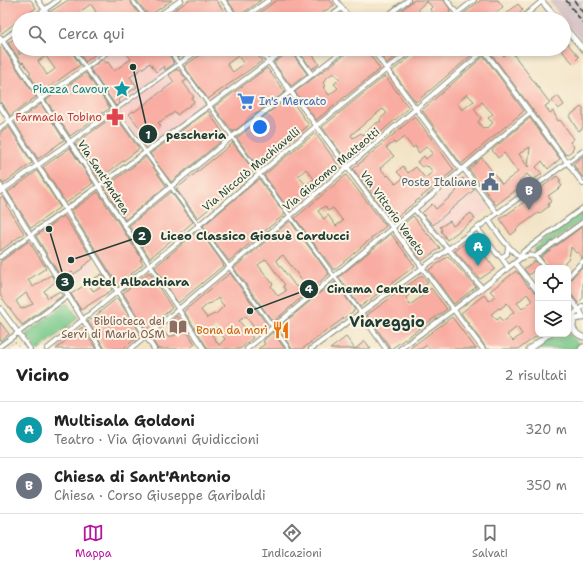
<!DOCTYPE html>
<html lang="it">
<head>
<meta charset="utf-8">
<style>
  body { margin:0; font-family:"Shantell Sans",sans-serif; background:#f2f2f2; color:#222 }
  .controls { position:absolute; right:12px; bottom:12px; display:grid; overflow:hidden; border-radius:8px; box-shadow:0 2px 6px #0003 }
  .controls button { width:36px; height:36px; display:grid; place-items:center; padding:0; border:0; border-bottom:1px solid #e0e0e0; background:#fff; color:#222; font:20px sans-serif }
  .you { position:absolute; left:260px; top:127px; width:14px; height:14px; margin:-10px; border:3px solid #fff; border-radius:50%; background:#1a73e8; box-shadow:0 0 0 6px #1a73e833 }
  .badge { display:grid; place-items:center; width:26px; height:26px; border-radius:50%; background:#b5179e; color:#fff; font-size:13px; font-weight:700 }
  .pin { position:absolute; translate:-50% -33px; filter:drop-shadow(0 1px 2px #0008) }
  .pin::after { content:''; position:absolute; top:21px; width:14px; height:12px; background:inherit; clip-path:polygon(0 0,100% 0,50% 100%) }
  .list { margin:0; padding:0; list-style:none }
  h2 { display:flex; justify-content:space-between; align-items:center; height:52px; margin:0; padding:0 16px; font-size:17px }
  h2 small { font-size:13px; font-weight:400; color:#767676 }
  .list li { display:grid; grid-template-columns:26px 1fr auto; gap:12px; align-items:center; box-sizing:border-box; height:56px; padding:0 16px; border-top:1px solid #e0e0e0 }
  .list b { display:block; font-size:15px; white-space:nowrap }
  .list p { margin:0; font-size:13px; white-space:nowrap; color:#767676 }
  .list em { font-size:13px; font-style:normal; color:#767676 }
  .icon { flex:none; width:22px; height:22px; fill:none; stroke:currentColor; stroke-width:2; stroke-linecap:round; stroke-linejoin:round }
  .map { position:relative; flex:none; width:583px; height:349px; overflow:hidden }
  .search { position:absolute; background:#fff; box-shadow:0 2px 6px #0003; left:12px; right:12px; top:12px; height:44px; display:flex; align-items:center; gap:10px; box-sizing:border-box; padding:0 14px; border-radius:22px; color:#767676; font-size:15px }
  .sheet { height:164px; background:#fff }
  nav { display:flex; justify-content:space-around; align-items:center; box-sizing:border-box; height:56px; border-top:1px solid #e0e0e0; background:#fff; font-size:11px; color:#767676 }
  nav a { display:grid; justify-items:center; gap:2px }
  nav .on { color:#b5179e }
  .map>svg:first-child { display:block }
  .built { fill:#f7d0ca }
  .industrial { fill:#d2bec2 }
  .green { fill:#77c889; stroke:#4b825e }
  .building { fill:#f9aca1; fill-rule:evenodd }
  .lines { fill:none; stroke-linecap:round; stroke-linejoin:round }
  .pedestrian-casing { stroke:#88907c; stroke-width:5 }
  .minor-casing { stroke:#88907c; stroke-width:6 }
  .tertiary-casing { stroke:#88907c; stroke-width:7 }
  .path { stroke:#88907c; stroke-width:1; stroke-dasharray:1 3; stroke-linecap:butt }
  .pedestrian { stroke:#fff; stroke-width:3 }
  .minor { stroke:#fff; stroke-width:4 }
  .tertiary { stroke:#fff; stroke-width:5 }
  .rail { stroke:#1f3d34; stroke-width:1.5; stroke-dasharray:6 3; stroke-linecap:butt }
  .labels { text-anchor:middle; stroke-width:4; stroke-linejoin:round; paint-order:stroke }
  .culture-label { font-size:11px; fill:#0d838f; stroke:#fcf5e5; text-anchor:end }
  .shop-label { font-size:11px; fill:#366cbe; stroke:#fcf5e5; text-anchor:start }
  .health-label { font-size:11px; fill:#be3a42; stroke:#fcf5e5; text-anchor:end }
  .street-label { font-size:11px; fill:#1f3d34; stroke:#fcf5e5 }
  .service-label { font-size:11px; fill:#4e5e75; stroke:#fcf5e5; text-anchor:end }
  .education-label { font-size:11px; fill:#785e54; stroke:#fcf5e5; text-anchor:end }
  .food-label { font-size:11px; fill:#c56008; stroke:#fcf5e5; text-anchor:end }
  .district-label { font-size:15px; font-weight:bold; fill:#1f3d34; stroke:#fcf5e5 }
  .leader { fill:none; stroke:#1f3d34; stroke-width:1.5 }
  .callout-dot { fill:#1f3d34; stroke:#fcf5e5; stroke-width:1.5 }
  .mark-label { font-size:12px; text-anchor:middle; font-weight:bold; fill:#fff }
  .callout-label { font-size:12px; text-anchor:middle; font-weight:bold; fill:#1f3d34; stroke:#fcf5e5; stroke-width:4; stroke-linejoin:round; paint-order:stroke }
</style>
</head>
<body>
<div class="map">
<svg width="583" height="349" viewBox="0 0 583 349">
  <rect width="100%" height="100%" fill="#fcf5e5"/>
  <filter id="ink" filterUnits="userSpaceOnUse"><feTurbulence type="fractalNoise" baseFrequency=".025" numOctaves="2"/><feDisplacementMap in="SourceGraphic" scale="8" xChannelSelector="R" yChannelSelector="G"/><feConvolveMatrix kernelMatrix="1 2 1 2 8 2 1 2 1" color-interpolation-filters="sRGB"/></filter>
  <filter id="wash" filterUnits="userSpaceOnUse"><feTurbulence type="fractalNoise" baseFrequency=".012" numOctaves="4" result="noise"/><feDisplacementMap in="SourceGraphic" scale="16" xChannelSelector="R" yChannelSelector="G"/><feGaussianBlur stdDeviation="0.9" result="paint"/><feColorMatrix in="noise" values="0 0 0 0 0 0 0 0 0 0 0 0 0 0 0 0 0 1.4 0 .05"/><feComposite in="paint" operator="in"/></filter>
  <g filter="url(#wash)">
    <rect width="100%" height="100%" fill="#f1e2c3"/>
    <!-- built -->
    <g class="built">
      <path d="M112,49H167L205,105L145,149L86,68Z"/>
      <path d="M464,175L490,209L446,242L419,211Z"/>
      <path d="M76,234L98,268L67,288L45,253Z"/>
    </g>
    <!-- industrial -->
    <path class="industrial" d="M548,0H583V43L568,26L564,21V19H563Z"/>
    <!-- green -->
    <g class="green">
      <path d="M583,212V219L536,253L533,249Z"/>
      <path d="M68,302L78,318L40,349H36L26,334Z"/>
      <path d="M568,333L578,343L579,345L576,349H535L555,334Z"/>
    </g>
    <g id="blocks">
      <!-- building -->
      <g class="building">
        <path d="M0,0H31L36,8L21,19H19V20L2,33L0,31Z"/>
        <path d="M68,0H129L143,19H90L95,15L94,14L96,12L91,4L74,16L76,19H55L50,12Z"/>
        <path d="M136,0H147L149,2L152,0H172L149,16Z"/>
        <path d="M189,0H216L230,19H162Z"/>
        <path d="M227,0H261L239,16Z"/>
        <path d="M277,0H330L334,5L313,19H251Z"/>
        <path d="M414,0H444L450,9L449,14L443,19H391ZM427,1L432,7L430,9L433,13L426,19L418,9Z"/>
        <path d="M481,0H498L503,7L494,14L498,19H464L462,15Z"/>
        <path d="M518,4L523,10L513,19H511L507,15V13Z"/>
        <path d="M19,35V55L26,49H70L80,65L41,93L29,74L31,73L23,62L22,63L8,43ZM46,56L55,69L47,75L38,61Z"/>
        <path d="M564,40L579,57L573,63L560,49H564Z"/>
        <path d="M2,47L36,97L10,116L3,104L0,103V65L1,64L0,62V48Z"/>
        <path d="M77,49H103L85,62Z"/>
        <path d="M128,49H165L174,62H172L174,64L165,70L164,66L156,72L150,63L130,77L137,87L118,100L120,103L116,106L90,69L103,59L106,63L108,62L114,71L131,59L125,52Z"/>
        <path d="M172,49H191L178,58Z"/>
        <path d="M209,49H253L262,61L208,99L184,66ZM238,56L244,64L233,72L227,64Z"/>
        <path d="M297,49H309L319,64L312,69Z"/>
        <path d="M348,49H366L380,69L316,120L295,92L343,56L347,51ZM333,73L340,79L334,84L338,88L329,95L323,87L325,86L323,83L325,81L324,80Z"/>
        <path d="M380,49H405L387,63L377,51Z"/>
        <path d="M420,49H479L416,102L392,71Z"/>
        <path d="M493,49H498L504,56L512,49L515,54L514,55L550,103L545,106L550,113L553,111L558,121L560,120L574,139L570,142L574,147L572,149L573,150L566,155L490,52Z"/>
        <path d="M290,51L307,74L291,86L274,63Z"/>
        <path d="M484,56L524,111L461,164L422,110ZM467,94L474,101L462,110L457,103ZM482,102L493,114L488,118L493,123L486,129L485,128L483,129L478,122L481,118L474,109Z"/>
        <path d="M267,68L285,92L233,132L214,107Z"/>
        <path d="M177,69L178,71L179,70L187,80L183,82L194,97L192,98L194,102L177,115L175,112L158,123L161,126L147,137L129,114L133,111L134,112L174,82L169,75Z"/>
        <path d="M86,73L110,108L70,136L46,100Z"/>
        <path d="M385,76L409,108L347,161L322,127ZM383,109L387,113L380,119L381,121L375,124L363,135L361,133L353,138L351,135L376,114Z"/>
        <path d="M558,96L564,105L558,109L552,101Z"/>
        <path d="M289,97L309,125L258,167L237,138Z"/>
        <path d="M41,104L64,140L38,159L15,123Z"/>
        <path d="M581,107L583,109V128L579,131L575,126L569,116Z"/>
        <path d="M208,111L226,137L171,182L150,154Z"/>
        <path d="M115,115L139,149L99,179L75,144Z"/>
        <path d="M415,116L454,170L392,221L353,169ZM404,137L413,148L415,146L419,153L427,146L433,153L426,159L424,156L417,162L422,167L425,165L427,167L428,166L433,172L425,178L416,167L408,173L403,166L397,172L403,178L396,184L388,175L387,176L380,168L394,156L386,148L394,142L395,144Z"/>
        <path d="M530,118L560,159L548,169L542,161L536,167L542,174L533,180L527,174L519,181L523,185L496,205L469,169L482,158L502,184L518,172L504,153L498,158L492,150ZM530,147L528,167L519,154Z"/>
        <path d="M9,127L32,163L3,184L0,179V133Z"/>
        <path d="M315,133L340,167L289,210L264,175ZM306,169L314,179L308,184L307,183L306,185L298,176Z"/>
        <path d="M232,142L254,171L198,218L176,189L233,143Z"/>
        <path d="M70,148L93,183L66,203L43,167Z"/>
        <path d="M583,156V178L573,164Z"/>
        <path d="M146,157L166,186L125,220L104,188Z"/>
        <path d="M37,171L60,207L31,228L8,192Z"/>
        <path d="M346,175L386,226L334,270L295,218ZM325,206L328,211L333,208L343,221L336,226L328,215L324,219L318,211Z"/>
        <path d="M557,176L561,181L559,182L562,186L548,196L552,201L548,204L549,206L539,214L538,213L516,229L517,230L511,235L500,219L506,214V215L527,200L526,199Z"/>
        <path d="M463,178L474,190L433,225L422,213L432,204L436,209L457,191L453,186Z"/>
        <path d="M259,179L285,214L229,261L203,226Z"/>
        <path d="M98,192L142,259H140L143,264L118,285L71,211Z"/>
        <path d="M171,192L193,222L150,258L129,226Z"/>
        <path d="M3,196L8,205L7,206L24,233L0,251V198Z"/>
        <path d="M471,213L475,219L447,240L441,231L442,229L440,227L450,221L453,226Z"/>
        <path d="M64,216L93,259L82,267L83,268L74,274L72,272L62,279L36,236Z"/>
        <path d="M413,216L428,235H429L440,248L422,261L398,229Z"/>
        <path d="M290,221L329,274L273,322L234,268ZM283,255L303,282L296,287L276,260ZM266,259L285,285L283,286L286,291L278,296L271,286L273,284L258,265Z"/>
        <path d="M583,226V258H582L578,252L576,253L571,247L569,258L565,262V263L564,264L566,266L564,268H548L541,257Z"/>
        <path d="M199,230L224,265L178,303L155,267Z"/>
        <path d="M391,234L415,266L360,307L339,277Z"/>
        <path d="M472,238L495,269L480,279L455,251Z"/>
        <path d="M29,241L46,268L28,280L33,287L51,275L55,282L44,291L48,298L60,291L63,295L22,325L0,295V262ZM26,293L33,304L21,309L16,301Z"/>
        <path d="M448,256L476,287L454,304L429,270Z"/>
        <path d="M535,261L541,268H538V277L533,271L529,275L524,269Z"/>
        <path d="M583,266V298L578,303L571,294L568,293V280L571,279Z"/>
        <path d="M516,271L518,274L519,273L529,288L530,287L536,294L538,295V335L519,349H487L461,313L484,295L489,301L495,296L490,291ZM527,294L532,301L522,309L517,303ZM507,303L514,312L503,321L500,317L497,320L491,314L499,308L500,309ZM517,327L522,334L513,341L507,335Z"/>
        <path d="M149,272L172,308L146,330L123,293Z"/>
        <path d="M230,273L268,326L258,334L246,316L239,321L253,338L240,349H208L184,311ZM218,298L224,306L215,315L214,314L207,318L201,310L209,303L210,304ZM216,327L225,339L219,345L210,332Z"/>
        <path d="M102,274L112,290L81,310L71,294L88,283L93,291L100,287L95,278Z"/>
        <path d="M422,275L428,283L420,288L418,286L408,295V296L406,298L410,305L421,297L431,288L447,309L391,349L367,315Z"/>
        <path d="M335,282L355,310L302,349H292L278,328L327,287Z"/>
        <path d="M117,298L141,334L123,349H105L88,322Z"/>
        <path d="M177,316L195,344L189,349H158L151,338L162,329L168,337L176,335L169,323Z"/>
        <path d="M452,317L476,349H430L427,345L421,349H409Z"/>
        <path d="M0,322L9,334L0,341Z"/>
        <path d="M82,327L96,349H56L63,343Z"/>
        <path d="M273,332L285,349H258L265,344L263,342L264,341V340Z"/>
        <path d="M346,337L355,349L365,341L371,349H330Z"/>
      </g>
    </g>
  </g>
  <g filter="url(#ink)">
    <use href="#blocks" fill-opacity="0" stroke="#88907c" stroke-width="1"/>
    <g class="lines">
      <!-- pedestrian casing -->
      <g class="pedestrian-casing">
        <g id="pedestrian">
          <path d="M132,0L147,19"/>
          <path d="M45,10L52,19"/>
          <path d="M73,49L115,110L289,349"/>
          <path d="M168,49L361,313"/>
          <path d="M86,68L112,49"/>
          <path d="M115,110L179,64"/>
        </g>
      </g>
      <!-- minor casing -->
      <g class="minor-casing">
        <g id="minor">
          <path d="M38,0L45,10"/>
          <path d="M223,0L237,19"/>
          <path d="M336,0L350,19"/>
          <path d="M447,0L461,19"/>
          <path d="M32,19L58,0"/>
          <path d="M154,19L181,0"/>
          <path d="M242,19L269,0"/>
          <path d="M327,19L342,8"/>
          <path d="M383,19L408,0"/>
          <path d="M450,19L474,0"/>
          <path d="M521,19L542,1"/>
          <path d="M0,37L99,186L204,349"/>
          <path d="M0,42L19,28"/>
          <path d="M259,49L483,349"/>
          <path d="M293,49L312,75"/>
          <path d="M372,49L461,170"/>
          <path d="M484,50L583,184"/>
          <path d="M179,64L200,49"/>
          <path d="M0,106L154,349"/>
          <path d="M0,128L86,68"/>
          <path d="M463,168L497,213"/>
          <path d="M0,185L101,349"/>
          <path d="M0,192L115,110"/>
          <path d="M414,209L482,288"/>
          <path d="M488,219C498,233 507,248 521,258C535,252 537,257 545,268"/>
          <path d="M124,225L232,137L345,49"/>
          <path d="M477,228L497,254L501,257L508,267"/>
          <path d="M536,256L583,222"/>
          <path d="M0,257L146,152L286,49"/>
          <path d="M501,257L504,256L507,254L508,247"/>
          <path d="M515,263L538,292"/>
          <path d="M568,277L583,261"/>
          <path d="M568,296L579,310L583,306"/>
          <path d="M0,308L30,349"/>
          <path d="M361,313L386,349"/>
          <path d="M0,346L68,296"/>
          <path d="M47,349L199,225L316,126L412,49"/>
          <path d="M131,349L290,216L486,49"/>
          <path d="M247,349L530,113"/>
          <path d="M311,349L583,151"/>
          <path d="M400,349L456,308L521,258L523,252L583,208"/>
        </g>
      </g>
      <!-- tertiary casing -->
      <g class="tertiary-casing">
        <g id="tertiary">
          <path d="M541,0L557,19"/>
          <path d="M564,27L583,49"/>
          <path d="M583,318H580L575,319C570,327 575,334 583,337"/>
          <path d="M568,319L579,310L583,317"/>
          <path d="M529,349L549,334"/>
          <path d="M581,349L583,347"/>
        </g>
      </g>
      <!-- path -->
      <path class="path" d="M5,349L15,342L21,349"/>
      <!-- pedestrian -->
      <use href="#pedestrian" class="pedestrian"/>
      <!-- minor -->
      <use href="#minor" class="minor"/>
      <!-- tertiary -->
      <use href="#tertiary" class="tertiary"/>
      <!-- rail -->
      <g class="rail">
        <path d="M566,0L583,23"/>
        <path d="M574,0L583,13"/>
      </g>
    </g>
  </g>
  <!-- icons -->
  <defs>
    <g id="sight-bare" transform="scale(1.38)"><path d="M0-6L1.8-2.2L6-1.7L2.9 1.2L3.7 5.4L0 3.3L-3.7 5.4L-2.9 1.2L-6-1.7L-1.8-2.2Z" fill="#0f9aa8" stroke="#fcf5e5" stroke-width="2.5" paint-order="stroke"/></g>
    <g id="supermarket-bare" transform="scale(1.38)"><path d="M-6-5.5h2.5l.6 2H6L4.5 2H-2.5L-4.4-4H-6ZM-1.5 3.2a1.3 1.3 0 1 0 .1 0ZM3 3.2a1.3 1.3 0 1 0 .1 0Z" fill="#3f7fe0" stroke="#fcf5e5" stroke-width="2.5" paint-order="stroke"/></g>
    <g id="pharmacy-bare" transform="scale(1.38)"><path d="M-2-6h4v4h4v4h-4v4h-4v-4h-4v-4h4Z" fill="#e0444e" stroke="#fcf5e5" stroke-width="2.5" paint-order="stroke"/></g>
    <g id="civic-bare" transform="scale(1.38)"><path d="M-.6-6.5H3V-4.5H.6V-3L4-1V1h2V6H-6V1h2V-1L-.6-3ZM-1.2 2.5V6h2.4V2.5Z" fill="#5c6f8a" stroke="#fcf5e5" stroke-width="2.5" paint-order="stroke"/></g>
    <g id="library-bare" transform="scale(1.38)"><path d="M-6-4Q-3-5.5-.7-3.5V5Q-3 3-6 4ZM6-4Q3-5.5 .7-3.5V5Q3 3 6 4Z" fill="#8d6e63" stroke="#fcf5e5" stroke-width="2.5" paint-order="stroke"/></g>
    <g id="restaurant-bare" transform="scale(1.38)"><path d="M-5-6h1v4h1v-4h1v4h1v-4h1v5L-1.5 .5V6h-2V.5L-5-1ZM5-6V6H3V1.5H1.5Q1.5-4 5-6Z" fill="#e8710a" stroke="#fcf5e5" stroke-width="2.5" paint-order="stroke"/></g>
  </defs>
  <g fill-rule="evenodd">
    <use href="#sight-bare" x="122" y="89"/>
    <use href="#supermarket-bare" x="246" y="101"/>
    <use href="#pharmacy-bare" x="115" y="117"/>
    <use href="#civic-bare" x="490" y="182"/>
    <use href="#library-bare" x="178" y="327"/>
    <use href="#restaurant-bare" x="281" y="330"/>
  </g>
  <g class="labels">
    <!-- culture labels -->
    <g class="culture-label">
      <text x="109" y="93">Piazza Cavour</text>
    </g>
    <!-- shop labels -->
    <g class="shop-label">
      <text x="259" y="105">In's Mercato</text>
    </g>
    <!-- health labels -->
    <g class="health-label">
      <text x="102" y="121">Farmacia Tobino</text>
    </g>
    <!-- street labels -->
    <g class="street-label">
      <text transform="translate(251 169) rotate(-40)" y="4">Via Niccolò Machiavelli</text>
      <text transform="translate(331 169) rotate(-40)" y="4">Via Giacomo Matteotti</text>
      <text transform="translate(104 177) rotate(57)" y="4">Via Sant'Andrea</text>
      <text transform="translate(393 213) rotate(54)" y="4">Via Vittorio Veneto</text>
    </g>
    <!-- service labels -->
    <g class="service-label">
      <text x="477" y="186">Poste Italiane</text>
    </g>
    <!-- education labels -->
    <g class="education-label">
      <text x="165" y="325">Biblioteca dei<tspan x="165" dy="13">Servi di Maria OSM</tspan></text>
    </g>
    <!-- food labels -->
    <g class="food-label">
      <text x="268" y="334">Bona da morì</text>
    </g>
    <!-- district labels -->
    <g class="district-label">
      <text x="387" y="327">Viareggio</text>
    </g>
  </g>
  <!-- callouts -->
  <path class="leader" d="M133 67L148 134M71 260L142 236M49 229L65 282M250 311L309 289"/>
  <g class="callout-dot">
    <circle cx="133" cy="67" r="4"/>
    <circle cx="71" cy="260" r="4"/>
    <circle cx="49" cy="229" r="4"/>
    <circle cx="250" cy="311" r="4"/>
    <circle cx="148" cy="134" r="10"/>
    <circle cx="142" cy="236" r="10"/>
    <circle cx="65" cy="282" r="10"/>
    <circle cx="309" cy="289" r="10"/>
  </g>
  <g class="mark-label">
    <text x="148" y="139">1</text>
    <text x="142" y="240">2</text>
    <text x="65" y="286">3</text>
    <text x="309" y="293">4</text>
  </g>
  <g class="callout-label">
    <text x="196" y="139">pescheria</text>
    <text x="255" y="240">Liceo Classico Giosuè Carducci</text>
    <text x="136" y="286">Hotel Albachiara</text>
    <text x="378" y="293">Cinema Centrale</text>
  </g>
</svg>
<div class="controls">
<button><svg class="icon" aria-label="locate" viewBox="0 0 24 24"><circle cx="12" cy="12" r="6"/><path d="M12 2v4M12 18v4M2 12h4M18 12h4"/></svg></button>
<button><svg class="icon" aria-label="layers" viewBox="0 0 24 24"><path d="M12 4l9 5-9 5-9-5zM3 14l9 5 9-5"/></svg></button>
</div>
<div class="you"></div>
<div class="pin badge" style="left:478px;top:266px;background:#0f9aa8">A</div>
<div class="pin badge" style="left:529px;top:210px;background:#6b7280">B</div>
<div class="search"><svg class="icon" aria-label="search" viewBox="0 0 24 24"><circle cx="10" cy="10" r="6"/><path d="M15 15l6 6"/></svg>Cerca qui</div>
</div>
<section class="sheet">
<h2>Vicino<small>2 risultati</small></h2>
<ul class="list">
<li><span class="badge" style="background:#0f9aa8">A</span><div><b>Multisala Goldoni</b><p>Teatro · Via Giovanni Guidiccioni</p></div><em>320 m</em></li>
<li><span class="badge" style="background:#6b7280">B</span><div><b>Chiesa di Sant'Antonio</b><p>Chiesa · Corso Giuseppe Garibaldi</p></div><em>350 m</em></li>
</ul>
</section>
<nav>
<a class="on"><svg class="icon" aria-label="map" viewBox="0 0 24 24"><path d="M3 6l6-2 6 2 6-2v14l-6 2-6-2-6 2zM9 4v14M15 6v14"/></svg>Mappa</a>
<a><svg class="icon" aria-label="directions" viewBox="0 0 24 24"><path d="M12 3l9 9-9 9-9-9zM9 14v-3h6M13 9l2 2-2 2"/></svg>Indicazioni</a>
<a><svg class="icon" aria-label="saved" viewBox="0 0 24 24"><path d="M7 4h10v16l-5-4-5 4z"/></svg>Salvati</a>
</nav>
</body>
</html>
